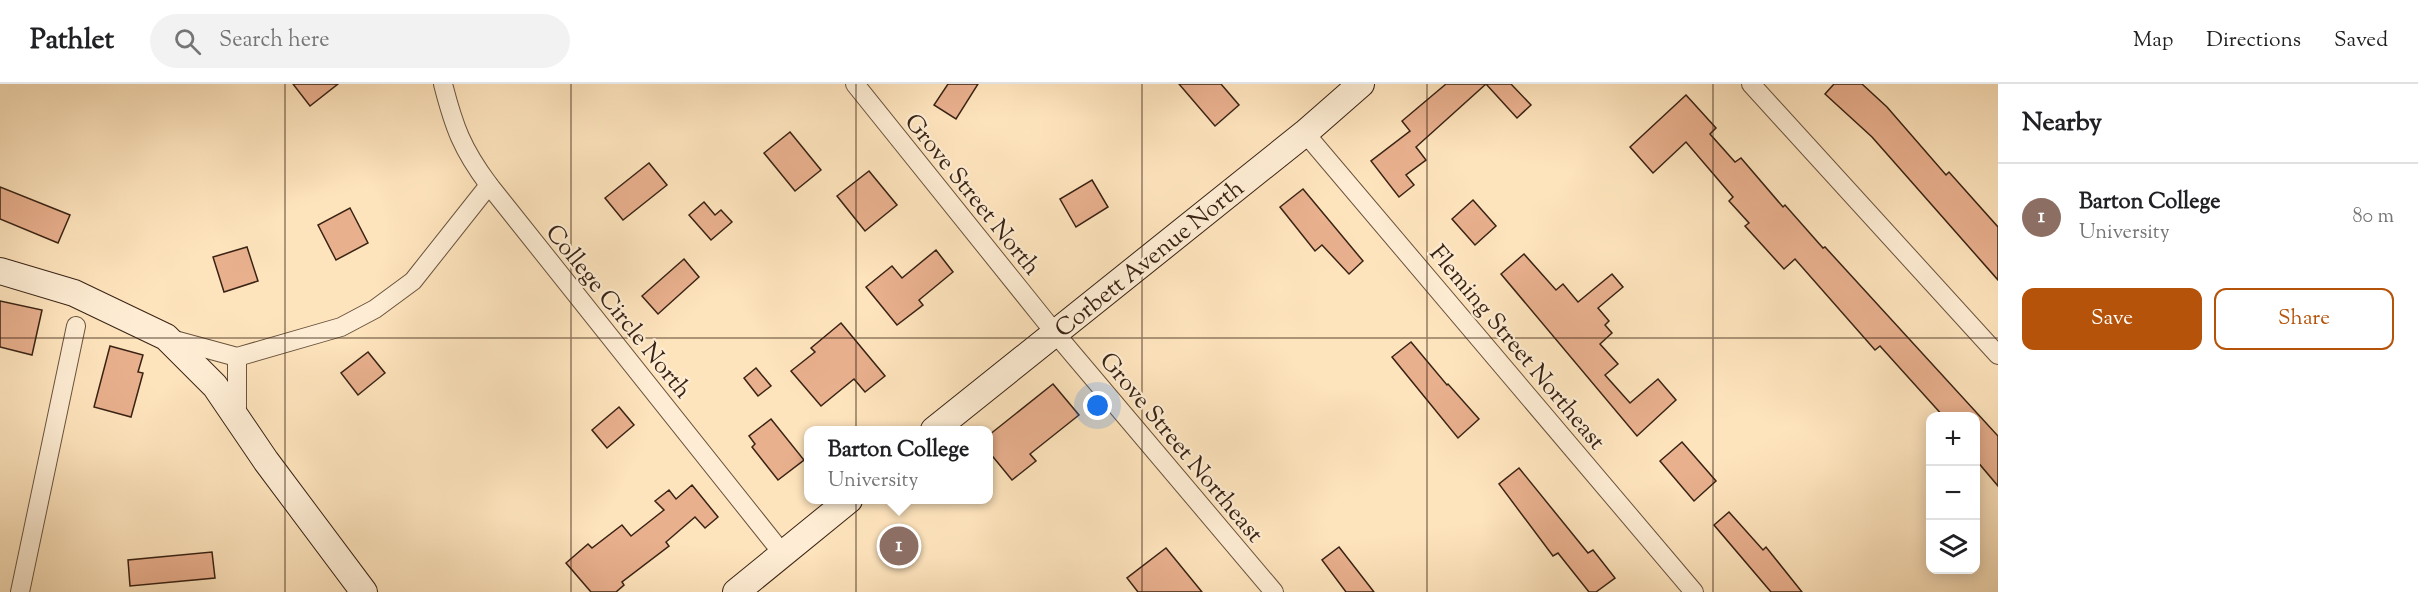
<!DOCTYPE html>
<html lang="en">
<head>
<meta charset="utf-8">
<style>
  body { margin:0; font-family:"Sorts Mill Goudy",serif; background:#f2f2f2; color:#202124 }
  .controls { position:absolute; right:18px; bottom:18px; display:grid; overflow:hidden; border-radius:12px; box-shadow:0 3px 15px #0003 }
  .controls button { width:54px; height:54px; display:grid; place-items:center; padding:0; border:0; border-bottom:2px solid #e0e0e0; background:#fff; color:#202124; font:30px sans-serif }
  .you { position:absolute; left:1098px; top:322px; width:21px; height:21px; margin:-15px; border:4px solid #fff; border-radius:50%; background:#1a73e8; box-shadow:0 0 0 9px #1a73e833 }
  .badge { display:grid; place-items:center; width:39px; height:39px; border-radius:50%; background:#b45309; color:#fff; font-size:20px; font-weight:700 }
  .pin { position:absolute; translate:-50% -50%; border:3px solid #fff; box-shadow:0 2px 6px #0006 }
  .popup { position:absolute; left:804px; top:342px; width:189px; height:78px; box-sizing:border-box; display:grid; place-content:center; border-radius:12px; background:#fff; filter:drop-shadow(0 2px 4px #0005); font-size:20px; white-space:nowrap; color:#757577 }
  .popup b { font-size:22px; color:#202124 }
  .popup::after { content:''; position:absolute; left:50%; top:100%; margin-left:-12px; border:12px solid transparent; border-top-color:#fff }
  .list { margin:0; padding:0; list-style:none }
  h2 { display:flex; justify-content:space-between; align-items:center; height:78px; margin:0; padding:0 24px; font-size:26px }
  h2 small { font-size:20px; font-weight:400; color:#757577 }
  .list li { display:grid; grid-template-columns:39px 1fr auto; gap:18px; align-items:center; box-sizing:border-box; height:108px; padding:0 24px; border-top:2px solid #e0e0e0 }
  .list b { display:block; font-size:22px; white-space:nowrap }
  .list p { margin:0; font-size:20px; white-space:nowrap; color:#757577 }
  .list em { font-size:20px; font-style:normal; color:#757577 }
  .actions { display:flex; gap:12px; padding:18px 24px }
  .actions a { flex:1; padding:14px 0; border:2px solid #b45309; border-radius:12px; text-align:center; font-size:21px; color:#b45309 }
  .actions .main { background:#b45309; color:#fff }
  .icon { flex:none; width:33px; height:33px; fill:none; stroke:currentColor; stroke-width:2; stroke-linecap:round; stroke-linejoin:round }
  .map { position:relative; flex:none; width:1998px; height:508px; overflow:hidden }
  header { display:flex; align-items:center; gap:36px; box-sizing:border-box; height:84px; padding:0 30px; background:#fff; border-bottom:2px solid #e0e0e0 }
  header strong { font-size:28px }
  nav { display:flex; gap:33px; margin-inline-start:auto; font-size:21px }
  .search { width:420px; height:54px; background:#f2f2f2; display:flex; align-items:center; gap:15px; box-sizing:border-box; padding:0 21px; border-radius:33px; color:#757577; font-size:22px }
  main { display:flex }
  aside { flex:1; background:#fff }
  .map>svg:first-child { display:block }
  .building { fill:#e9b08e; stroke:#392314; stroke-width:1.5 }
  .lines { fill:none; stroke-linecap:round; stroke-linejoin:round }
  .street-casing { stroke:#6a533e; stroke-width:20 }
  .secondary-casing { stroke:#392314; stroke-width:28 }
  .street { stroke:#feedd4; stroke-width:18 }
  .secondary { stroke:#feedd4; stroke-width:26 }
  .grid { fill:none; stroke:#392314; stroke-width:1.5; stroke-opacity:0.55 }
  .labels { text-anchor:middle; stroke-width:4.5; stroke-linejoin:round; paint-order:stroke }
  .street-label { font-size:24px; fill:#392314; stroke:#feedd4 }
</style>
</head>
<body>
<header>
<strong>Pathlet</strong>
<div class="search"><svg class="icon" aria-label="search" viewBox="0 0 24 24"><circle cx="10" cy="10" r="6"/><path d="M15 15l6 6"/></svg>Search here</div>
<nav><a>Map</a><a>Directions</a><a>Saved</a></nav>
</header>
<main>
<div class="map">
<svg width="1998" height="508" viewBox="0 0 1998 508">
  <rect width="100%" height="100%" fill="#fee4bd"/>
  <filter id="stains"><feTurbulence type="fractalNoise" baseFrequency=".00333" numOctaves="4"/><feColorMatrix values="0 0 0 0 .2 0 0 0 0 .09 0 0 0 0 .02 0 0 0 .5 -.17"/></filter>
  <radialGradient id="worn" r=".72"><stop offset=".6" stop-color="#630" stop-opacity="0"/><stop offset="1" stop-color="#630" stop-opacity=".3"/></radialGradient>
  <!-- building -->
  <g class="building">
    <path d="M293,0H338L310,22Z"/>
    <path d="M948,0H978L956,35L934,21Z"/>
    <path d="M1179,0H1221L1239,21L1215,42Z"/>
    <path d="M1446,0H1511L1531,21L1517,34L1486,0L1416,63L1426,76L1406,91L1414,101L1399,113L1371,77L1410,47L1402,37Z"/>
    <path d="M1834,0H1862L1887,23L1946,91L1949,88L1998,143V196L1872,53L1825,10Z"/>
    <path d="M1686,11L1716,44L1710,50L1735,78L1741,74L1783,123L1785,121L1823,164L1825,163L1998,352V402L1976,376V333H1944L1880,262L1875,266L1795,175L1784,185L1745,142L1749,139L1729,117L1733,113L1686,58L1653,89L1630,63Z"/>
    <path d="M790,48L821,86L795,107L764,69Z"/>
    <path d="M649,79L667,101L623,136L605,114Z"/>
    <path d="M869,87L897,121L865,147L837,112Z"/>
    <path d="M1092,96L1108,123L1076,143L1060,115Z"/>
    <path d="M0,103L70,131L58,159L0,135Z"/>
    <path d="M1303,105L1363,177L1349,190L1322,161L1315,167L1280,123Z"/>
    <path d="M1473,116L1496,142L1475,161L1452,135Z"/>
    <path d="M704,118L715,131L721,126L732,138L711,156L689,131Z"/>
    <path d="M350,124L368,159L336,176L318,141Z"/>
    <path d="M247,163L258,197L224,208L213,173Z"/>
    <path d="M936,166L953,188L919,216L923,221L897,241L866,203L892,182L902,194Z"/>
    <path d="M1524,170L1556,206L1563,200L1578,218L1612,190L1623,203L1598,224L1609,237L1605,241L1612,249L1600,260L1618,280L1605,291L1630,319L1658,295L1676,316L1637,352L1501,190Z"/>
    <path d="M684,175L699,193L658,230L642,212Z"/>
    <path d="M0,217L42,226L32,271L0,263Z"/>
    <path d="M841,239L885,292L865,308L854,295L821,322L791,287L815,268L811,264Z"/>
    <path d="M1411,258L1447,301L1448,300L1479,335L1458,354L1392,273Z"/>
    <path d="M110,262L143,271L138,288L143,289L131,333L94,323Z"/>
    <path d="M368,268L385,289L358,311L341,289Z"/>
    <path d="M756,284L771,302L758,312L744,294Z"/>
    <path d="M1053,300L1079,331L1030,370L1036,377L1012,396L989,368V351Z"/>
    <path d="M619,323L634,341L607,364L592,346Z"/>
    <path d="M771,335L804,376L778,396L752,363L755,360L749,352Z"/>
    <path d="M1682,358L1716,397L1694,417L1660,377Z"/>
    <path d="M1519,384L1588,469L1593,466L1615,494L1596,508H1589L1558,469L1553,472L1499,400Z"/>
    <path d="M692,401L718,433L705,444L695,433L666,458L669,462L622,498L624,501L616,508H591L566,479L588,460L592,464L622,441L631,452L664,426L655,417L669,406L676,415Z"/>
    <path d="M1729,428L1763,466L1766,463L1802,508H1771L1714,441Z"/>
    <path d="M1339,463L1374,508H1346L1322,476Z"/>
    <path d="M1166,464L1202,508H1138L1127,494Z"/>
    <path d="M212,468L215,494L130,502L128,476Z"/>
  </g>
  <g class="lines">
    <!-- street casing -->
    <g class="street-casing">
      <g id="street">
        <path d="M443,0C454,43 462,65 489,101L783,470"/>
        <path d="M855,0L1055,249L1274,508"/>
        <path d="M1751,0L1998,271"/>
        <path d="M1305,49L1694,508"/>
        <path d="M167,254L237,273L341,243L375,225L413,197L489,101"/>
        <path d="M237,332V273"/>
        <path d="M20,508L76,242"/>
      </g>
    </g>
    <!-- secondary casing -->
    <g class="secondary-casing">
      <g id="secondary">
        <path d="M0,187L74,209L166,253L215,302L266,377L364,508"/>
        <path d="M934,346L1305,49L1361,0"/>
        <path d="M736,508L849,416"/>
      </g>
    </g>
    <!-- street -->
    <use href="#street" class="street"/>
    <!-- secondary -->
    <use href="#secondary" class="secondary"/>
  </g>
  <!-- grid -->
  <path class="grid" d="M285,0V508M571,0V508M856,0V508M1142,0V508M1427,0V508M1713,0V508M0,254H1998"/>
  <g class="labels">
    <!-- street labels -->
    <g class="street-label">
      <text transform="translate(973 110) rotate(51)" y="8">Grove Street North</text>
      <text transform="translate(1149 174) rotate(-39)" y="8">Corbett Avenue North</text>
      <text transform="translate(619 227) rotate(51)" y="8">College Circle North</text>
      <text transform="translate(1518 263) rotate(50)" y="8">Fleming Street Northeast</text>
      <text transform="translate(1182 363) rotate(50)" y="8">Grove Street Northeast</text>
    </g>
  </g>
  <rect width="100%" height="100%" filter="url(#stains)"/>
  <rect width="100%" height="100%" fill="url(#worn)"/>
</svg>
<div class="controls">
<button>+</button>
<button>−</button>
<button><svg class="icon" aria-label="layers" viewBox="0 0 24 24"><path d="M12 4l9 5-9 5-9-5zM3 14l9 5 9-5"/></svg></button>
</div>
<div class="you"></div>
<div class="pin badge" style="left:899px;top:462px;background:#8d6e63">1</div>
<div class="popup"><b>Barton College</b>University</div>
</div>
<aside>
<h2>Nearby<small></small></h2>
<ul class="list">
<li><span class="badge" style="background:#8d6e63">1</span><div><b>Barton College</b><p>University</p></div><em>80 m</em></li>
</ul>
<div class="actions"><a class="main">Save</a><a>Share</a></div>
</aside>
</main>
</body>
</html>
